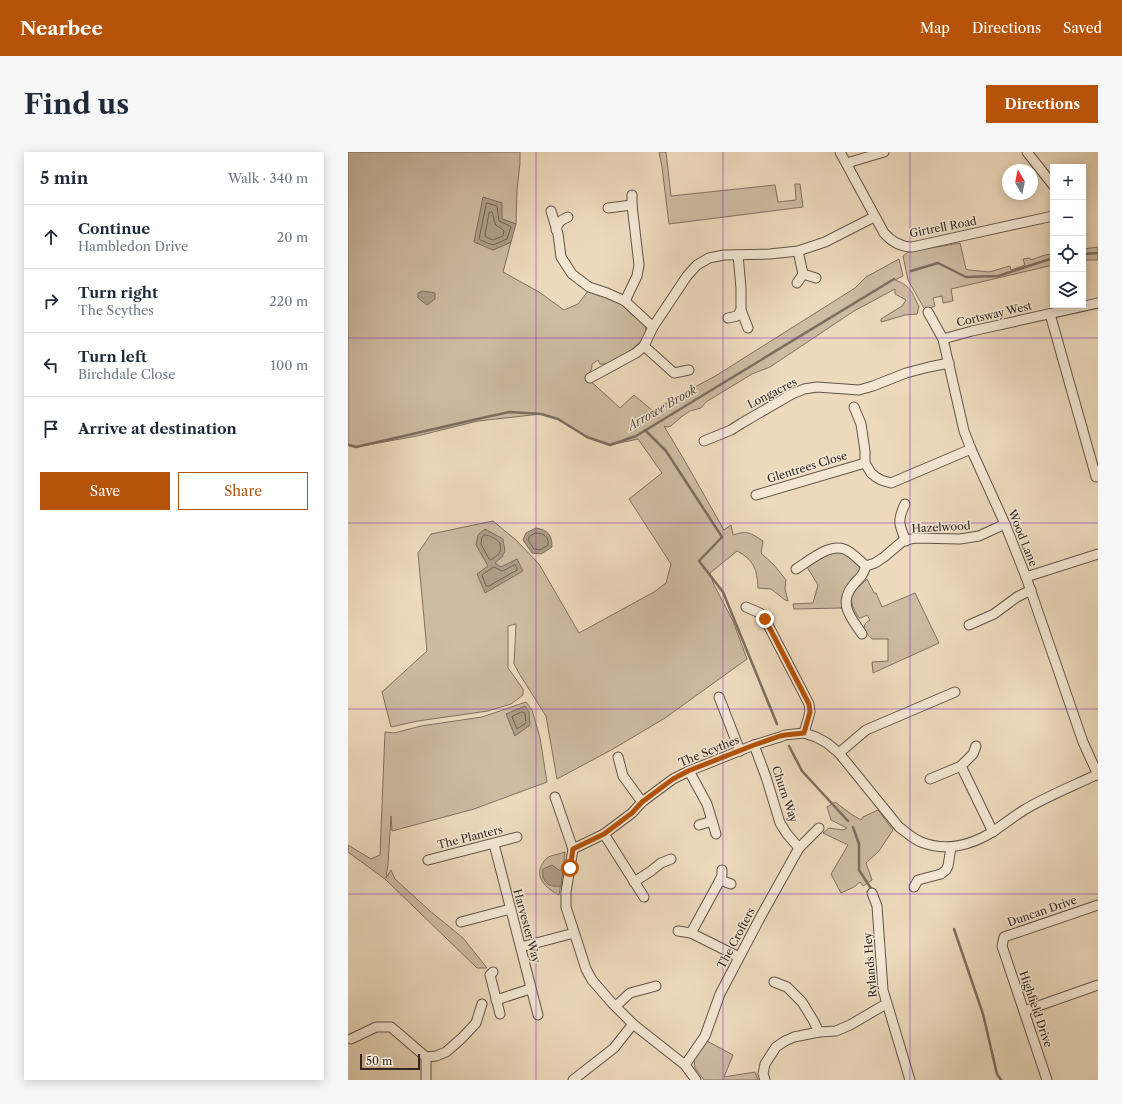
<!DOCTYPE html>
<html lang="en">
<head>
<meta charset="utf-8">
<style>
  body { margin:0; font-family:"Libre Caslon Text",serif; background:#f6f6f7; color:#1f2937 }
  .controls { position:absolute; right:12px; top:12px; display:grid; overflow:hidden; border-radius:0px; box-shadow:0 2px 10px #0003 }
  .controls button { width:36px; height:36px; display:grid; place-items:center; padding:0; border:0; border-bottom:1px solid #e0e1e3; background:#fff; color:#1f2937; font:20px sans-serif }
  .compass { position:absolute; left:654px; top:12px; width:36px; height:36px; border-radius:50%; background:#fff; box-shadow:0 2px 10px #0003; rotate:350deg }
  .scale { position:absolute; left:12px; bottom:10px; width:60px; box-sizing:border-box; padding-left:4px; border:2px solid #332621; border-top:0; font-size:11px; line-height:14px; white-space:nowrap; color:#332621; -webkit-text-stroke:3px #f3e7d4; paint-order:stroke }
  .stop { position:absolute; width:12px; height:12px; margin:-9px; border:3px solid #b45309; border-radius:50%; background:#fff }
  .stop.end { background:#b45309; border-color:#fff; box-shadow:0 1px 4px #0008 }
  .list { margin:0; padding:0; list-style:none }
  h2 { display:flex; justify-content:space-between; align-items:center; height:52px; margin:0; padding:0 16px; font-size:17px }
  h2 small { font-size:13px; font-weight:400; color:#747a83 }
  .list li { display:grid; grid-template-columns:26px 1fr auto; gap:12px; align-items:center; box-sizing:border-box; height:64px; padding:0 16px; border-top:1px solid #e0e1e3 }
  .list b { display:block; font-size:15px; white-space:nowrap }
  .list p { margin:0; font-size:13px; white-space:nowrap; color:#747a83 }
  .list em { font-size:13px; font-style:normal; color:#747a83 }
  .actions { display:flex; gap:8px; padding:12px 16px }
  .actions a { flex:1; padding:9px 0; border:1px solid #b45309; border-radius:0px; text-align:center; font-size:14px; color:#b45309 }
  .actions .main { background:#b45309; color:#fff }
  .icon { flex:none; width:22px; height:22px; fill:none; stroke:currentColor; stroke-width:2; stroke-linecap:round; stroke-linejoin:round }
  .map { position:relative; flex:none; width:750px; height:928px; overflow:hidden; border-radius:0px }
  header { display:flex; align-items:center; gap:24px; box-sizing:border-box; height:56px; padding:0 20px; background:#b45309; color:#fff }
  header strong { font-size:19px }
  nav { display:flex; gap:22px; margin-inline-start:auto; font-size:14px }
  .intro { display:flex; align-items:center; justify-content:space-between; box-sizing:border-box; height:96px; padding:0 24px }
  h1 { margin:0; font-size:28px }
  .button { padding:10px 18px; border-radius:0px; background:#b45309; color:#fff; font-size:14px; font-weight:700 }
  main { display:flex; gap:24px; padding:0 24px }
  aside { flex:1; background:#fff; border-radius:0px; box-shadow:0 2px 10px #0003 }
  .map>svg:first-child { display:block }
  .green { fill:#cdbba2; stroke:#807062 }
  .water { fill:#ae9d88; stroke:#7d6d5f }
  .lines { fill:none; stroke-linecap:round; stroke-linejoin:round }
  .shore { stroke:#706254; stroke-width:1 }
  .stream { stroke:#7d6d5f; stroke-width:2.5 }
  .street-casing { stroke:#625348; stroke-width:11 }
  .street { stroke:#f3e7d4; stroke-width:9 }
  .route { stroke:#b45309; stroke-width:5 }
  .grid { fill:none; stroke:#7b2cbf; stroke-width:1; stroke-opacity:0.55 }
  .labels { text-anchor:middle; stroke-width:3; stroke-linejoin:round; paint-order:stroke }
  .street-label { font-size:11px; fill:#332621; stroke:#f3e7d4 }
  .water-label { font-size:12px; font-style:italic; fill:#584a40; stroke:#f3e7d4 }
</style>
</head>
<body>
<header>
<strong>Nearbee</strong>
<nav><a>Map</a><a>Directions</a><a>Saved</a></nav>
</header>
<div class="intro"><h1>Find us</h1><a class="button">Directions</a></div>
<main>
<aside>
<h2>5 min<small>Walk · 340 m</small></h2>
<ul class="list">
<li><svg class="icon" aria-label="ahead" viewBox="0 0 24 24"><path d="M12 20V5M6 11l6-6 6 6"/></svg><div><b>Continue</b><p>Hambledon Drive</p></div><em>20 m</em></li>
<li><svg class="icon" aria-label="right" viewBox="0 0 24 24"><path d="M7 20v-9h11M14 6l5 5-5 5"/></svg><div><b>Turn right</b><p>The Scythes</p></div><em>220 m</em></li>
<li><svg class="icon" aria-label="left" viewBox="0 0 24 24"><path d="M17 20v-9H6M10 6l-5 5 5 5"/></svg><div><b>Turn left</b><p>Birchdale Close</p></div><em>100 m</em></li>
<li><svg class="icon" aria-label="arrive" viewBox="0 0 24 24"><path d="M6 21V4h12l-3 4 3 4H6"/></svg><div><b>Arrive at destination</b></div></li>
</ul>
<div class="actions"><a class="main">Save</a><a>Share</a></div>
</aside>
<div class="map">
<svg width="750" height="928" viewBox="0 0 750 928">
  <rect width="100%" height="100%" fill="#eddabd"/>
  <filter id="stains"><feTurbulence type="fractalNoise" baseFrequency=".005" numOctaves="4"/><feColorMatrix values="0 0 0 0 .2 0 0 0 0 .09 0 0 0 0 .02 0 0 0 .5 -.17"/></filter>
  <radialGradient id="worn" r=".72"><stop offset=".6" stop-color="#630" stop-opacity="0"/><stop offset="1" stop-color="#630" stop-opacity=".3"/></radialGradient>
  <!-- green -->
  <g class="green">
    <path d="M0,0H172V11L169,38L168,72L154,67L145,98L163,90L155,120L191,140L216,158L230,152L240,139L262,146L273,152L282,161L297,173C297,175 298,177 298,179C296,192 264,214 252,212L250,208L244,212C244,218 242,221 238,225L272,256L286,243L305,259L336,241L369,223L507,136L518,125L551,107L555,124L547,128C563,134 564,140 571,155L569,162L557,163L533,170V167L554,154L558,148L547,142V137L506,159L422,215L404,222L358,250L353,256L342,259L333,265L323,274L319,275L316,274L338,311L376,378L383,373L385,383C400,378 402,381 415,389L413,401L426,413L438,428L437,437L440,449L437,448L423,437L410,436C409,417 406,408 389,399L362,421L366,433L385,469L399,507L317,566L265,597L209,627L198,564L172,523L166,512L168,472L160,474V516L175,537V543L163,552L140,559L70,569L43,575L34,540L79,499L70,401L83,382L145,369L168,388L191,412L231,481L306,440L318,431L323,412L281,347L314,321L290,287L262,293L239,285L210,267L193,262L130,269L69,284L8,295L0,292Z"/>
    <path d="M311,0H318L323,44L427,33L430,50L448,48L447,32H452L455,55L321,72L314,15Z"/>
    <path d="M612,91L618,117L621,118L641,120L662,114L663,118L677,113L675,107L682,106L683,108L697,103L705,102V113L603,137L605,149L595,151L594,144L585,146L587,154L577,158L560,128L555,104L560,100Z"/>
    <path d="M750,95V108H735V97Z"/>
    <path d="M488,400H496L512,413L513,418C503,429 491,440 494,456L446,457L445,452L465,451L470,433L459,415L460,413L481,401Z"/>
    <path d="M519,427L526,441H528L534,455L567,441L591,491L525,521L524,510L540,509V487H524C518,481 511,474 522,468L519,463L513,466H511C498,446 503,442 519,427Z"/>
    <path d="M178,550L184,558L192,586L199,630L126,657L44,679L43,664L40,712L38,726L43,718L47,727L82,759L115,786L139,816H129L37,727L0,700V693L23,707L32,703L37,580L46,581L73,574L134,565Z"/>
    <path d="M487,650L503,662L513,668L515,665L530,658L545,678L531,699L518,711L524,728L515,734L512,730L506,735L493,741L483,722L500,693L475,681L481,676L495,678L499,676L483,668L479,655Z"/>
    <path d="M217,700L216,711L211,743C199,737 185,725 195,711C195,710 198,707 199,706C203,703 212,702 217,700Z"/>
    <path d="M359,889L385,903L376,925L407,920L410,928H356L347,916L346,908Z"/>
  </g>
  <!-- water -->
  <g class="water">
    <path d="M135,45L154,51V67L168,72L163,90L145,98L126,90Z"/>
    <path d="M75,139L87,141V147L79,153L70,146V141Z"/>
    <path d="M188,376C200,378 204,383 204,395L193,402L184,401L175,388L178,381Z"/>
    <path d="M137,377L155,387L157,399L154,405L147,411L153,415L169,407L175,419L137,441L129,422L140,414L128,393L130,383Z"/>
    <path d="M177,554L181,560L182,573L167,584L158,562Z"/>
    <path d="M204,713L211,718H215L213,734C200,736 193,729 195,717Z"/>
  </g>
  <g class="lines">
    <!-- shore -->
    <g class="shore">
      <path d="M139,51L149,54L151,69L162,74L163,75L159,87L145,93L132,88L131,87L138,53Z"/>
      <path d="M144,60C146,63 145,69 148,73C150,75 154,76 156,79L155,84L145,88L138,85L137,83L141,61Z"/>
      <path d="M188,381C196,381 201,385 200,393L192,398L186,397L180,388L182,384Z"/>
      <path d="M137,383C142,383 148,387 152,391C154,402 151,402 143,408L141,407L133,392L134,385Z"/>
      <path d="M167,413L169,416V418L141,434H138L134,423L144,416L146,415L154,419Z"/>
      <path d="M174,560L177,561L178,571L169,577L164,565Z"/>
    </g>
    <!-- stream -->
    <g class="stream">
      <path d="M735,102L750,101"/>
      <path d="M563,119L590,111L618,125L650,124L705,106"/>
      <path d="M297,278L318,299L374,385L351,409L375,440L429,572"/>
      <path d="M0,293L8,295L138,265L162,260L193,262L210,267L239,285L262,293L288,284L546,127"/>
      <path d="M441,594L454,619L500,669"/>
      <path d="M505,675L511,692V718L524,738"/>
      <path d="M606,777L635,862L649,922L653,928"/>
    </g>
    <!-- street casing -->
    <g class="street-casing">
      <g id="street">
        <path d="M492,0L536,81C544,90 552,95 564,95L705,64"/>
        <path d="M679,0L705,33"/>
        <path d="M499,11L536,0"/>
        <path d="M260,56L284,53"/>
        <path d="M203,59L210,82L213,105L224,122L241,135L259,141L277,149L305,175"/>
        <path d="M208,78C210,70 213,68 220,65"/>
        <path d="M450,99L455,122L468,126"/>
        <path d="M390,103L393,136V158L400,176"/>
        <path d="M449,131L455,122"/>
        <path d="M277,149L289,124L291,113L284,53V43"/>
        <path d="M580,160L595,187L616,279L623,297L657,372L678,425L735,590L750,623"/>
        <path d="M702,162L748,325"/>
        <path d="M380,166L389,164L393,158"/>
        <path d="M595,187L624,179L750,151"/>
        <path d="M296,194L326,221L341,218"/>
        <path d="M242,226L288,201L296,194L305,175L339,124L349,113L361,106L376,103L422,102L450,99L477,90L526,65"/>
        <path d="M506,255L513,272L517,299V311L523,321L528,325L533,328L543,331L623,297"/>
        <path d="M356,289L383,278L394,271L444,242L456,237L469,235L511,238L525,234L558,221L581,215L601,211"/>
        <path d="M408,343L517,311"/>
        <path d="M557,352C549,369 551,373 558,389"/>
        <path d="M448,417C461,409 480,392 496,397C503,399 512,409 518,414"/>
        <path d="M678,425L750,402"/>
        <path d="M398,455L412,461L417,467L461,552L462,560L456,581"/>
        <path d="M621,473L646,462L669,445L683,438"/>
        <path d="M514,482C503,465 489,452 506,432C513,424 514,425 518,414L527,411L536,405L555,389L567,386L612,387L631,384L657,372"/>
        <path d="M371,545L392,599"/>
        <path d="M406,593L418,625L432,671L439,682L451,696"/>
        <path d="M628,594L625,602L613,614L645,680"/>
        <path d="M491,601L518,578L607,540"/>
        <path d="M270,605L275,624L294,650"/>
        <path d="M341,619L359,652L368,682"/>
        <path d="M582,627L613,614"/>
        <path d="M207,645L225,697L218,740V755L238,817L244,828L264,851L285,872L337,913L348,928"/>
        <path d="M351,673L364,669"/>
        <path d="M256,682L296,745"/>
        <path d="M146,692L190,863"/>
        <path d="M225,697L256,682L284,661L294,650L325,627L341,619L406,593L432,585L437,583L456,581L468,585L479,591L491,601L551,675C558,680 565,687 573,690C598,700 624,693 646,679C656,672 665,665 676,658C699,644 725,634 750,622"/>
        <path d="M80,708L169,685"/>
        <path d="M372,728L383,732"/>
        <path d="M286,730L303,719L313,711L323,707"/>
        <path d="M566,735L570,728L593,722L598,718L600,714L603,695"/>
        <path d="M524,741L529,754L535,838L562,928"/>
        <path d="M113,770L162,757"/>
        <path d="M330,779L343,781L387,803L390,807"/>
        <path d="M343,781L372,728L374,723V718"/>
        <path d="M173,795L226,781"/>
        <path d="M145,820L142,823L152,862"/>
        <path d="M426,830L439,835L454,850L465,868L471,880"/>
        <path d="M148,848L182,837"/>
        <path d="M268,854L282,841L308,834"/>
        <path d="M676,859L750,833"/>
        <path d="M3,887L28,875H43L78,905V928"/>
        <path d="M78,905L88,904L98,900L114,886L128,871L134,852"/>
        <path d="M337,913L357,884L372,842L413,764L451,696L471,676"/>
        <path d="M225,928L266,896L285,872"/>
        <path d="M417,928L415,922L417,912L428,895L437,889L446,885L471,880L488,879L502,873L538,852"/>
        <path d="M699,928L654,794L656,785L750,753"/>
      </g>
    </g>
    <!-- street -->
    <use href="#street" class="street"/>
  </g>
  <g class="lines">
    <!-- route -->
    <path class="route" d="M222,716L225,697L256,682L284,661L294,650L325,627L340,619L406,593L432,584L437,583L456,581L462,560L461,552L417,467"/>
  </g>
  <!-- grid -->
  <path class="grid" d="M188,0V928M375,0V928M562,0V928M0,186H750M0,371H750M0,557H750M0,742H750"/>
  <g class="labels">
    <!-- street labels -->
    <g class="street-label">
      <text transform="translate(595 75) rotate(-11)" y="4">Girtrell Road</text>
      <text transform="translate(646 162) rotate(-13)" y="4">Cortsway West</text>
      <text transform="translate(424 241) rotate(-27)" y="4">Longacres</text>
      <text transform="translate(459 315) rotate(-17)" y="4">Glentrees Close</text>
      <text transform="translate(593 375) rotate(-3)" y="4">Hazelwood</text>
      <text transform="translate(675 386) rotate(68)" y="4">Wood Lane</text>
      <text transform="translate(361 599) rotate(-22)" y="4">The Scythes</text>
      <text transform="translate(437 642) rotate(71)" y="4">Churn Way</text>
      <text transform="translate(122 685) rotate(-14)" y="4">The Planters</text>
      <text transform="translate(694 759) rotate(-19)" y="4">Duncan Drive</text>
      <text transform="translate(179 774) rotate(75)" y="4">Harvester Way</text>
      <text transform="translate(388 786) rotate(-62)" y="4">The Crofters</text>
      <text transform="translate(522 813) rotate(-95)" y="4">Rylands Hey</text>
      <text transform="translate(688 857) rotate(71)" y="4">Highfield Drive</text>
    </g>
    <!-- water labels -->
    <g class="water-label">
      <text transform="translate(314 256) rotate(-30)" y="4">Arrowe Brook</text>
    </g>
  </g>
  <rect width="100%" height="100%" filter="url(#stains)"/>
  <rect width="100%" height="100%" fill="url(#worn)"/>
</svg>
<div class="controls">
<button>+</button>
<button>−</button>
<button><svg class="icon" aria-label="locate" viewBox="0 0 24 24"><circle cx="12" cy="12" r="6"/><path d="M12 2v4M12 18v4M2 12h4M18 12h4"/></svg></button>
<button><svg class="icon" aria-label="layers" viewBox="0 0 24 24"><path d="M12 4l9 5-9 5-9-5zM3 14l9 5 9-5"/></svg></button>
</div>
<svg class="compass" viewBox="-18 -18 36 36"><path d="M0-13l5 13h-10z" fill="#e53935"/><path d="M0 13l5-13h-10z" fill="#747a83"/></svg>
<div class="scale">50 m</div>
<div class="stop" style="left:222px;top:716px"></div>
<div class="stop end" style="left:417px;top:467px"></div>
</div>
</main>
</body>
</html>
